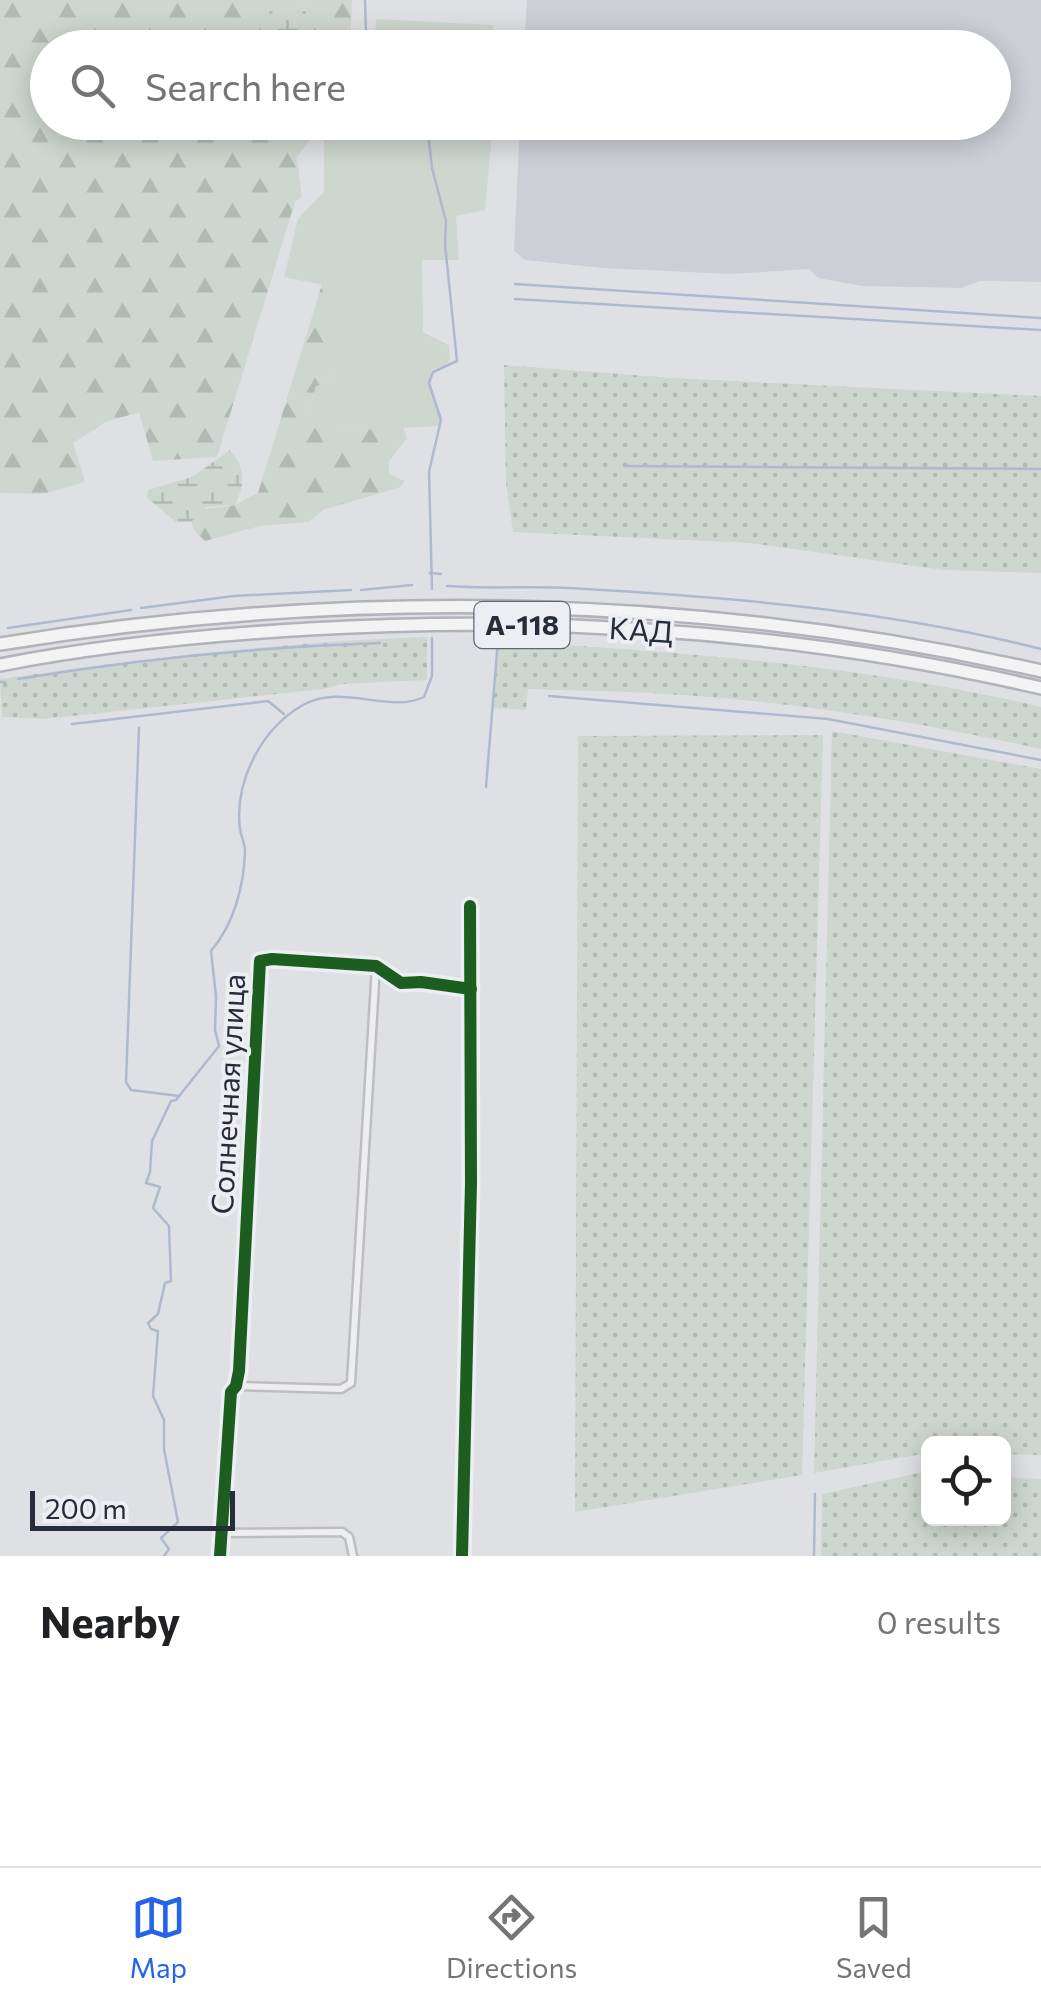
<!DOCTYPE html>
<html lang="en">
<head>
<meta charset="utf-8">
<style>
  body { margin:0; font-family:Commissioner,sans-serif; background:#f2f2f2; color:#202124 }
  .controls { position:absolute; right:30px; bottom:30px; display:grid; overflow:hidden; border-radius:15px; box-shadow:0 5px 25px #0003 }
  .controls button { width:90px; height:90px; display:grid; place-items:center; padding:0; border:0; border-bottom:2px solid #e0e0e0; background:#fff; color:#202124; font:50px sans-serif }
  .scale { position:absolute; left:30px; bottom:25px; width:205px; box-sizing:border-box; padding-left:10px; border:5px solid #272c3b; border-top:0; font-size:28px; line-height:35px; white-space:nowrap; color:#272c3b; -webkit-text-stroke:8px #eceef4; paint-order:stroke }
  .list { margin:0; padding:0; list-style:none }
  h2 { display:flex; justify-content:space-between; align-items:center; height:130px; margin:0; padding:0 40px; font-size:42px }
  h2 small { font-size:32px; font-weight:400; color:#757577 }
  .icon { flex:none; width:55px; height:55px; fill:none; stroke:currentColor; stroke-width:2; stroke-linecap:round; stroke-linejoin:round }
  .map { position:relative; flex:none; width:1041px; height:1556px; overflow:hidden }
  .search { position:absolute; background:#fff; box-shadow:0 5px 25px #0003; left:30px; right:30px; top:30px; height:110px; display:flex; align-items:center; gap:25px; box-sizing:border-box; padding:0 35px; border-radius:55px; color:#757577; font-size:38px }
  .sheet { height:310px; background:#fff }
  nav { display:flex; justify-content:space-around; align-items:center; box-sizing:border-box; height:140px; border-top:2px solid #e0e0e0; background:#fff; font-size:28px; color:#757577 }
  nav a { display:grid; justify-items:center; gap:5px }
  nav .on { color:#2563eb }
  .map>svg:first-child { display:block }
  .built { fill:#cdcfd7 }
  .grass { fill:url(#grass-dots) }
  .forest { fill:url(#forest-firs) }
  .wetland { fill:url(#wetland-marsh) }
  .garden { fill:#ced7cf }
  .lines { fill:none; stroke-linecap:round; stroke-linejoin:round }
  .stream { stroke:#aeb9ce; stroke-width:2.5 }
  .street-casing { stroke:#bdbec2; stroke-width:11 }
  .highway-casing { stroke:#b1b3b8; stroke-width:16 }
  .street { stroke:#eeeef0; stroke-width:6 }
  .highway { stroke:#f3f3f4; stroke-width:11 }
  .cycleway-casing { stroke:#eceef4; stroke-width:19 }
  .cycleway { stroke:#1b5e20; stroke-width:12 }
  .labels { text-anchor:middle; stroke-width:8; stroke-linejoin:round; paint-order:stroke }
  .shield { fill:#eceef4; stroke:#626672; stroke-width:2.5 }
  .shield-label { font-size:28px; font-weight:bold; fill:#272c3b }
  .street-label { font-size:30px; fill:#272c3b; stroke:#eceef4 }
</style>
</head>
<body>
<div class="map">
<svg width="1041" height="1556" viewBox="0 0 1041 1556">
  <defs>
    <pattern id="grass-dots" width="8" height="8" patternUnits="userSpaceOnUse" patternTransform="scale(2.5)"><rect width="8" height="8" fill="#ced7cf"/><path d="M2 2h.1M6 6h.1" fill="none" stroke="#b1b9b3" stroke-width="1.8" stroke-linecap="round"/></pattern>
    <pattern id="forest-firs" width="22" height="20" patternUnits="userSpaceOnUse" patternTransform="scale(2.5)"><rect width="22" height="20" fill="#ced7cf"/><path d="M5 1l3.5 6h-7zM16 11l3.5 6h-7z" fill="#b1b9b3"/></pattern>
    <pattern id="wetland-marsh" width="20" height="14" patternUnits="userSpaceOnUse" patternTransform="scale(2.5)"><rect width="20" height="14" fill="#ced7cf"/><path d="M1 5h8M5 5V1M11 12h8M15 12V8" fill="none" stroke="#b1b9b3"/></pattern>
  </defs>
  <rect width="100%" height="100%" fill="#dfe0e4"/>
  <!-- built -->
  <path class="built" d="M527,0H1041V282L980,281L961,288L862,286L818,278L809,269L731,274L603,268L525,260L514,251L520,123L994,122V48L524,47Z"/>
  <!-- grass -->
  <g class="grass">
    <path d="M504,365L672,378L1041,396V573L943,570L749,543L513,532L506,484Z"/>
    <path d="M427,637V680L342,684L323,689L44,719L2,717L0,679C142,658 284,642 427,637Z"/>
    <path d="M499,641C681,652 863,665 1041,707V749C924,723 803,703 683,695C631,691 580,691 528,689L526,710L493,708Z"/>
    <path d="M832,731L1041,769V1455L1004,1454V1444H928V1453L814,1473Z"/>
    <path d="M823,735L802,1475L575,1512L578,736Z"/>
    <path d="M923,1472L928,1473V1518H1004V1477L1041,1479V1556H821L822,1494Z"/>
  </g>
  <!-- forest -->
  <g class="forest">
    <path d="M0,0H267L278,47L48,48V122L292,123L302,197L295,202L217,457L153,461L139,412L106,422L73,443L85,482L43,494L0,493Z"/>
    <path d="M303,0H352L350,47H314Z"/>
    <path d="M322,284L334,286V370L331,381L316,387L305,425L356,430L403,426L407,438L389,461V473L404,481L401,487L323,510L309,522L260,526L205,541L194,530L187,511L235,505L258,493Z"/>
  </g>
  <!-- wetland -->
  <g class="wetland">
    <path d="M266,0H303L314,47H277Z"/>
    <path d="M290,123H323L293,162Z"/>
    <path d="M230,450C246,469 245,484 235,505L206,507L191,522H176L147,498L148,490L192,477Z"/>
  </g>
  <!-- garden -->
  <g class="garden">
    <path d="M376,19L493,25L494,47H366L375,45Z"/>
    <path d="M324,123H493L485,210L456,216L459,260H422L423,332L449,345L450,360L445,366L432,369L429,383L441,420L440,426L356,430L304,426L316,386L331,381L334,371V287L284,277L298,219L324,192Z"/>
  </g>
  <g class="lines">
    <!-- stream -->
    <g class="stream">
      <path d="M365,0L366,33L380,48"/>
      <path d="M427,122L432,168L446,221L445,244L457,361L433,372L429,383L441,420L429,472L432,589"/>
      <path d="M515,284L1041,318"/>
      <path d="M515,299L1041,330"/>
      <path d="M627,466L1041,469"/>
      <path d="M430,573L441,574"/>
      <path d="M447,586C487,589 529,586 570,588C727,597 888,610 1041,649"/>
      <path d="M361,590L412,585"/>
      <path d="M141,608L234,596L351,590"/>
      <path d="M8,628L131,610"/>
      <path d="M18,679C138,659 258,647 380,643"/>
      <path d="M0,682H5"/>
      <path d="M549,696L828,719L1041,760"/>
      <path d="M72,724L268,701L284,714"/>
      <path d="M139,728L126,1082L131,1090L179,1096"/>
      <path d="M486,787L498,640"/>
      <path d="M164,1556L169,1549L161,1538L178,1522L164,1449V1420L153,1396L158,1331L151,1329L148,1323L158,1314L165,1283L171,1281L169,1226L153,1208L160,1187L146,1183L150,1172L152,1141L171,1101L176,1100L219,1046L215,1030L216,996L211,951C234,924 244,886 245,851C245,843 241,837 240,829C234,781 262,728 303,705C342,683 389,714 424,697L432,676V638"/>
      <path d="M814,1556L815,1494"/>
    </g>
    <!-- street casing -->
    <g class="street-casing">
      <g id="street">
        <path d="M236,1386L341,1389L351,1383L376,966"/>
        <path d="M222,1533L342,1532L349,1537L353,1556"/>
        <path d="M220,1556L231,1392L236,1386L239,1371L260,961L272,959L376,966L401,983L421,982L471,989"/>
        <path d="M462,1556L471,1183L470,906"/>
      </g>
    </g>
    <!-- highway casing -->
    <g class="highway-casing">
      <g id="highway">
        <path d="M0,644C344,588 700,593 1041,671"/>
        <path d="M0,665C101,645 206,635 309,629C554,615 802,632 1041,688"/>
      </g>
    </g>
    <!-- street -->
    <use href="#street" class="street"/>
    <!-- highway -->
    <use href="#highway" class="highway"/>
    <!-- cycleway casing -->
    <g class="cycleway-casing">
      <g id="cycleway">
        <path d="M220,1556L231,1392L236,1386L239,1371L260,961L272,959L376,966L401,983L421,982L471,989"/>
        <path d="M462,1556L471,1183L470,906"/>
      </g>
    </g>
    <!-- cycleway -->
    <use href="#cycleway" class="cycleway"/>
  </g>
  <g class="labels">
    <!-- shield labels -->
    <rect class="shield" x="474.5" y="602" width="95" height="46" rx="8"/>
    <g class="shield-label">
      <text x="522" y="635">А-118</text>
    </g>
    <!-- street labels -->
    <g class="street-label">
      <text transform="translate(641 631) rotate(4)" y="10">КАД</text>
      <text transform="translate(229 1094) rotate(-87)" y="10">Солнечная улица</text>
    </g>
  </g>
</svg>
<div class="controls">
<button><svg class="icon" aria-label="locate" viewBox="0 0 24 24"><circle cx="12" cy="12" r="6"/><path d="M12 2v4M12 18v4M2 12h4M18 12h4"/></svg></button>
</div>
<div class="scale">200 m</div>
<div class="search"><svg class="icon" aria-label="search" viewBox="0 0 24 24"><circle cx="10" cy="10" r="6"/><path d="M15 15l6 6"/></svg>Search here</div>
</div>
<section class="sheet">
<h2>Nearby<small>0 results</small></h2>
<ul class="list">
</ul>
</section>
<nav>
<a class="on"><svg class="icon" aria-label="map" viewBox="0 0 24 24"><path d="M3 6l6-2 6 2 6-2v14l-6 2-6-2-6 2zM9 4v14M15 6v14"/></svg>Map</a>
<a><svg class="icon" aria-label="directions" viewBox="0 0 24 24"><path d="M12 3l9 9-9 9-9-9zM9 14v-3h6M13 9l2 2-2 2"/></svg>Directions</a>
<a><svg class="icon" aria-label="saved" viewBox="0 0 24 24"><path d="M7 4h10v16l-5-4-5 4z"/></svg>Saved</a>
</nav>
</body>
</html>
